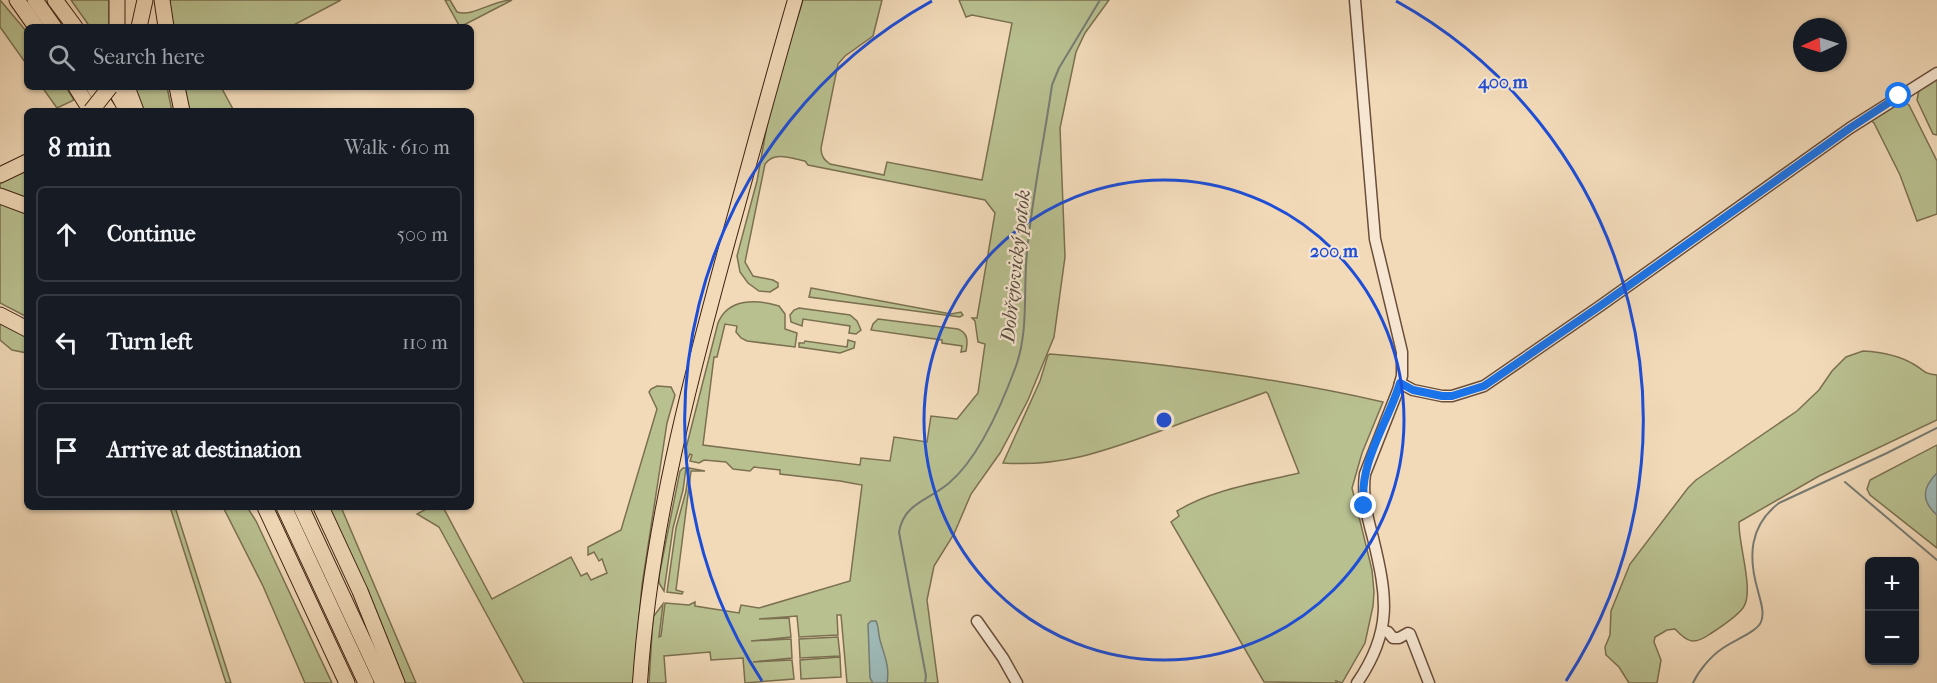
<!DOCTYPE html>
<html lang="en">
<head>
<meta charset="utf-8">
<style>
  body { margin:0; font-family:"IM FELL French Canon",serif; background:#242831; color:#f1f3f6 }
  .controls { position:absolute; right:18px; bottom:18px; display:grid; overflow:hidden; border-radius:9px; box-shadow:0 2px 4px #0004 }
  .controls button { width:54px; height:54px; display:grid; place-items:center; padding:0; border:0; border-bottom:2px solid #363941; background:#171b24; color:#f1f3f6; font:30px sans-serif }
  .compass { position:absolute; left:1793px; top:18px; width:54px; height:54px; border-radius:50%; background:#171b24; box-shadow:0 2px 4px #0004; rotate:266deg }
  .stop { position:absolute; width:18px; height:18px; margin:-14px; border:4px solid #1a73e8; border-radius:50%; background:#fff }
  .stop.end { background:#1a73e8; border-color:#fff; box-shadow:0 2px 6px #0008 }
  .list { margin:0; padding:0; list-style:none }
  h2 { display:flex; justify-content:space-between; align-items:center; height:78px; margin:0; padding:0 24px; font-size:26px }
  h2 small { font-size:20px; font-weight:400; color:#9ea1a6 }
  .list li { display:grid; grid-template-columns:39px 1fr auto; gap:18px; align-items:center; box-sizing:border-box; height:96px; margin:0 12px 12px; padding:0 12px; border:2px solid #363941; border-radius:9px }
  .list b { display:block; font-size:22px; white-space:nowrap }
  .list em { font-size:20px; font-style:normal; color:#9ea1a6 }
  .icon { flex:none; width:33px; height:33px; fill:none; stroke:currentColor; stroke-width:2; stroke-linecap:round; stroke-linejoin:round }
  .map { position:relative; flex:none; width:1937px; height:683px; overflow:hidden }
  .search { position:absolute; background:#171b24; box-shadow:0 2px 4px #0004; left:24px; top:24px; width:450px; height:66px; display:flex; align-items:center; gap:15px; box-sizing:border-box; padding:0 21px; border-radius:9px; color:#9ea1a6; font-size:22px }
  .panel { position:absolute; background:#171b24; box-shadow:0 2px 4px #0004; left:24px; top:108px; width:450px; height:402px; border-radius:9px }
  .map>svg:first-child { display:block }
  .green { fill:#b9c090; stroke:#7b7050; stroke-width:1.5 }
  .water { fill:#9db9b7; stroke:#777c74; stroke-width:1.5 }
  .lines { fill:none; stroke-linecap:round; stroke-linejoin:round }
  .stream { stroke:#777c74; stroke-width:2 }
  .minor-casing { stroke:#6a4e3a; stroke-width:13 }
  .major-casing { stroke:#3d200f; stroke-width:16 }
  .highway-casing { stroke:#3d200f; stroke-width:17 }
  .minor { stroke:#f7e7d2; stroke-width:10 }
  .major { stroke:#f2dab9; stroke-width:14 }
  .highway { stroke:#f2dab9; stroke-width:15 }
  .highway-bridge-casing { stroke:#3d200f; stroke-width:17; stroke-linecap:butt }
  .highway-bridge { stroke:#f2dab9; stroke-width:15 }
  .route { stroke:#1a73e8; stroke-width:8 }
  .ring { fill:none; stroke:#1d4ed8; stroke-width:3 }
  .labels { text-anchor:middle; stroke-width:4.5; stroke-linejoin:round; paint-order:stroke }
  .water-label { font-size:20px; font-style:italic; fill:#5a4e41; stroke:#f7e7d2 }
  .centre { fill:#1d4ed8; stroke:#f7e7d2; stroke-width:3 }
  .ring-label { font-size:18px; text-anchor:middle; font-weight:bold; fill:#1d4ed8; stroke:#f7e7d2; stroke-width:4.5; stroke-linejoin:round; paint-order:stroke }
</style>
</head>
<body>
<div class="map">
<svg width="1937" height="683" viewBox="0 0 1937 683">
  <rect width="100%" height="100%" fill="#f2dab9"/>
  <filter id="stains"><feTurbulence type="fractalNoise" baseFrequency=".00333" numOctaves="4"/><feColorMatrix values="0 0 0 0 .2 0 0 0 0 .09 0 0 0 0 .02 0 0 0 .5 -.17"/></filter>
  <radialGradient id="worn" r=".72"><stop offset=".6" stop-color="#630" stop-opacity="0"/><stop offset="1" stop-color="#630" stop-opacity=".3"/></radialGradient>
  <!-- green -->
  <g class="green">
    <path d="M0,0L27,32V65L0,27Z"/>
    <path d="M71,0H109V27H90Z"/>
    <path d="M169,0H341L290,27H172Z"/>
    <path d="M445,0H450L457,12C474,17 493,0 512,0L460,27Z"/>
    <path d="M803,0H882L873,36L845,56L838,64L821,148C821,156 824,160 830,164L884,175L887,162L982,180L1012,23L972,15L966,17L959,0H1109L1085,33L1076,52L1060,128L1065,257L1054,337L1028,400L1014,427L1000,453L971,494L954,534L934,566L927,600L938,683H847L841,615H837L838,635L799,637L797,616L759,619L789,618L791,637L751,641L791,639L792,658L753,662L792,660L794,679L745,683L743,658L711,660L710,652L664,656L666,683H649L653,617L663,604L659,637L661,636L665,603L689,605L695,602V606L739,613L741,605L759,608L850,581L862,485L840,481L780,474V470L754,467L750,471L733,469L726,462L704,460L699,463L690,461L692,455L690,454L687,460L685,452L718,323C728,298 757,299 779,306L785,314V329L797,333L795,347L747,341L741,338L736,332L737,326L725,324L717,357H714L703,445L860,465L861,458L890,461L894,437L927,442L931,416L957,419L978,393L985,344L978,342L975,321L972,318H977L995,213L985,200L808,165L805,161C791,158 774,151 765,164L745,262L753,276L773,280L778,283V287L770,292L759,291L748,283L740,272L737,256L757,181L771,103Z"/>
    <path d="M1937,79V135L1933,134L1917,100L1919,90Z"/>
    <path d="M42,87H66L74,100L57,108Z"/>
    <path d="M134,87H167L172,111H143Z"/>
    <path d="M183,87H221L234,111H188Z"/>
    <path d="M1902,100L1909,105L1937,161V214L1917,221L1900,175L1874,123L1870,120Z"/>
    <path d="M27,169V200L0,190V181Z"/>
    <path d="M0,203L27,211V317L0,303Z"/>
    <path d="M811,288L951,314L961,312L963,315L960,317L809,297Z"/>
    <path d="M799,308L850,315L857,321L861,330L856,334L849,333L850,326L803,319L802,326L791,322L790,315L794,310Z"/>
    <path d="M0,318L27,332V353L12,350L0,340Z"/>
    <path d="M878,319L958,329C968,333 968,341 966,351L961,352L962,346L942,343V340L871,330L873,324Z"/>
    <path d="M848,340L855,342L854,348L840,353L799,347V343H804L805,341L847,347Z"/>
    <path d="M1863,351C1882,352 1899,355 1915,365C1925,371 1924,374 1937,375V420L1819,476L1739,522C1738,544 1755,592 1743,608C1735,618 1721,627 1710,634C1694,645 1688,643 1675,629L1667,630L1655,637L1654,642L1661,660L1657,683H1629L1619,667L1606,655L1605,647L1610,635L1611,611L1630,564L1688,488L1696,480L1797,411L1819,390L1832,371L1846,357Z"/>
    <path d="M1050,354C1161,363 1274,377 1383,402L1362,453L1352,488L1372,570L1374,592L1373,606L1365,643L1342,683L1336,681L1337,683L1264,682L1171,522L1179,516L1177,511C1213,489 1258,483 1299,473L1268,394L1266,392C1232,405 1197,417 1163,430C1107,450 1065,467 1003,463L1040,381L1048,355Z"/>
    <path d="M657,386L671,387L675,395L667,423L642,585L633,683H524L439,527L417,514L430,507H443L492,599L571,557L581,576L587,573L591,580L607,573L602,559L599,561L594,552L588,555V547L621,530L657,409L649,392L651,389Z"/>
    <path d="M1937,445V548L1870,495L1867,489L1870,480Z"/>
    <path d="M683,468H686L683,490L673,528L664,591L659,583V576L680,471Z"/>
    <path d="M689,468L705,471H691L676,590L683,592L682,594L667,592L676,528L686,491Z"/>
    <path d="M170,507H175L231,683H226Z"/>
    <path d="M223,507H247L256,521L332,683H305L263,586Z"/>
    <path d="M329,507H341L416,683H403Z"/>
    <path d="M838,637L840,656L800,658L799,639Z"/>
    <path d="M840,657L841,677L801,679L800,660Z"/>
  </g>
  <!-- water -->
  <g class="water">
    <path d="M1937,473V515C1921,501 1922,488 1937,473Z"/>
    <path d="M871,621H876C879,627 878,633 880,640C884,655 890,666 887,683H873L870,678L868,624Z"/>
  </g>
  <g class="lines">
    <!-- stream -->
    <g class="stream">
      <path d="M1845,482L1937,560"/>
      <path d="M925,683L926,676L899,532C904,503 928,501 949,483C980,457 1002,404 1016,366C1029,329 1023,290 1027,252C1032,197 1044,141 1052,85L1059,68L1100,0"/>
      <path d="M1693,683C1699,670 1711,656 1723,648C1732,641 1757,632 1761,622C1765,612 1760,600 1758,591C1748,557 1749,526 1779,503L1887,453L1937,428"/>
    </g>
    <!-- minor casing -->
    <g class="minor-casing">
      <g id="minor">
        <path d="M1355,0L1375,239L1402,352V376L1398,390L1365,474C1362,497 1367,516 1373,538C1387,596 1393,631 1357,683"/>
        <path d="M1400,383L1413,390L1442,396H1452L1484,386L1600,306L1850,128L1937,73"/>
        <path d="M977,621L1003,658L1017,683"/>
        <path d="M1382,630L1388,632L1393,638H1399L1408,633L1410,634L1429,683"/>
      </g>
    </g>
    <!-- major casing -->
    <g class="major-casing">
      <path id="major" d="M640,683C650,531 689,383 729,237C751,158 772,79 795,0"/>
    </g>
    <!-- highway casing -->
    <g class="highway-casing">
      <g id="highway">
        <path d="M17,0L36,27"/>
        <path d="M35,0L54,27"/>
        <path d="M55,0L75,27"/>
        <path d="M162,0L166,27"/>
        <path d="M117,27V0"/>
        <path d="M139,27L145,0"/>
        <path d="M76,87L91,111"/>
        <path d="M94,87L109,111"/>
        <path d="M114,87L127,111"/>
        <path d="M127,87L136,111"/>
        <path d="M177,87L182,111"/>
        <path d="M0,175L27,162"/>
        <path d="M0,196L27,206"/>
        <path d="M0,315L27,329"/>
        <path d="M265,507L347,683"/>
        <path d="M284,507L366,683"/>
        <path d="M301,507L383,683"/>
        <path d="M321,507L360,591L397,683"/>
      </g>
    </g>
    <!-- minor -->
    <use href="#minor" class="minor"/>
    <!-- major -->
    <use href="#major" class="major"/>
    <!-- highway -->
    <use href="#highway" class="highway"/>
    <!-- highway-bridge casing -->
    <g class="highway-bridge-casing">
      <path id="highway-bridge" d="M91,111L110,87"/>
    </g>
    <!-- highway-bridge -->
    <use href="#highway-bridge" class="highway-bridge"/>
  </g>
  <g class="lines">
    <!-- route -->
    <path class="route" d="M1364,506C1358,463 1388,423 1400,383L1413,390L1442,396H1452L1484,386L1600,306L1850,128L1899,96"/>
  </g>
  <!-- distance rings -->
  <g class="ring">
    <circle cx="1164" cy="420" r="240"/>
    <path d="M762 681A479 479 0 0 1 932 1M1396 1A479 479 0 0 1 1566 681"/>
  </g>
  <g class="labels">
    <!-- water labels -->
    <g class="water-label">
      <text transform="translate(1015 266) rotate(-84)" y="7">Dobřejovický potok</text>
    </g>
  </g>
  <circle cx="1164" cy="420" r="9" class="centre"/>
  <g class="ring-label">
    <text x="1503" y="88">400 m</text>
    <text x="1334" y="257">200 m</text>
  </g>
  <rect width="100%" height="100%" filter="url(#stains)"/>
  <rect width="100%" height="100%" fill="url(#worn)"/>
</svg>
<div class="controls">
<button>+</button>
<button>−</button>
</div>
<svg class="compass" viewBox="-18 -18 36 36"><path d="M0-13l5 13h-10z" fill="#e53935"/><path d="M0 13l5-13h-10z" fill="#9ea1a6"/></svg>
<div class="stop" style="left:1899px;top:96px"></div>
<div class="stop end" style="left:1364px;top:506px"></div>
<div class="search"><svg class="icon" aria-label="search" viewBox="0 0 24 24"><circle cx="10" cy="10" r="6"/><path d="M15 15l6 6"/></svg>Search here</div>
<section class="panel">
<h2>8 min<small>Walk · 610 m</small></h2>
<ul class="list">
<li><svg class="icon" aria-label="ahead" viewBox="0 0 24 24"><path d="M12 20V5M6 11l6-6 6 6"/></svg><div><b>Continue</b></div><em>500 m</em></li>
<li><svg class="icon" aria-label="left" viewBox="0 0 24 24"><path d="M17 20v-9H6M10 6l-5 5 5 5"/></svg><div><b>Turn left</b></div><em>110 m</em></li>
<li><svg class="icon" aria-label="arrive" viewBox="0 0 24 24"><path d="M6 21V4h12l-3 4 3 4H6"/></svg><div><b>Arrive at destination</b></div></li>
</ul>
</section>
</div>
</body>
</html>
